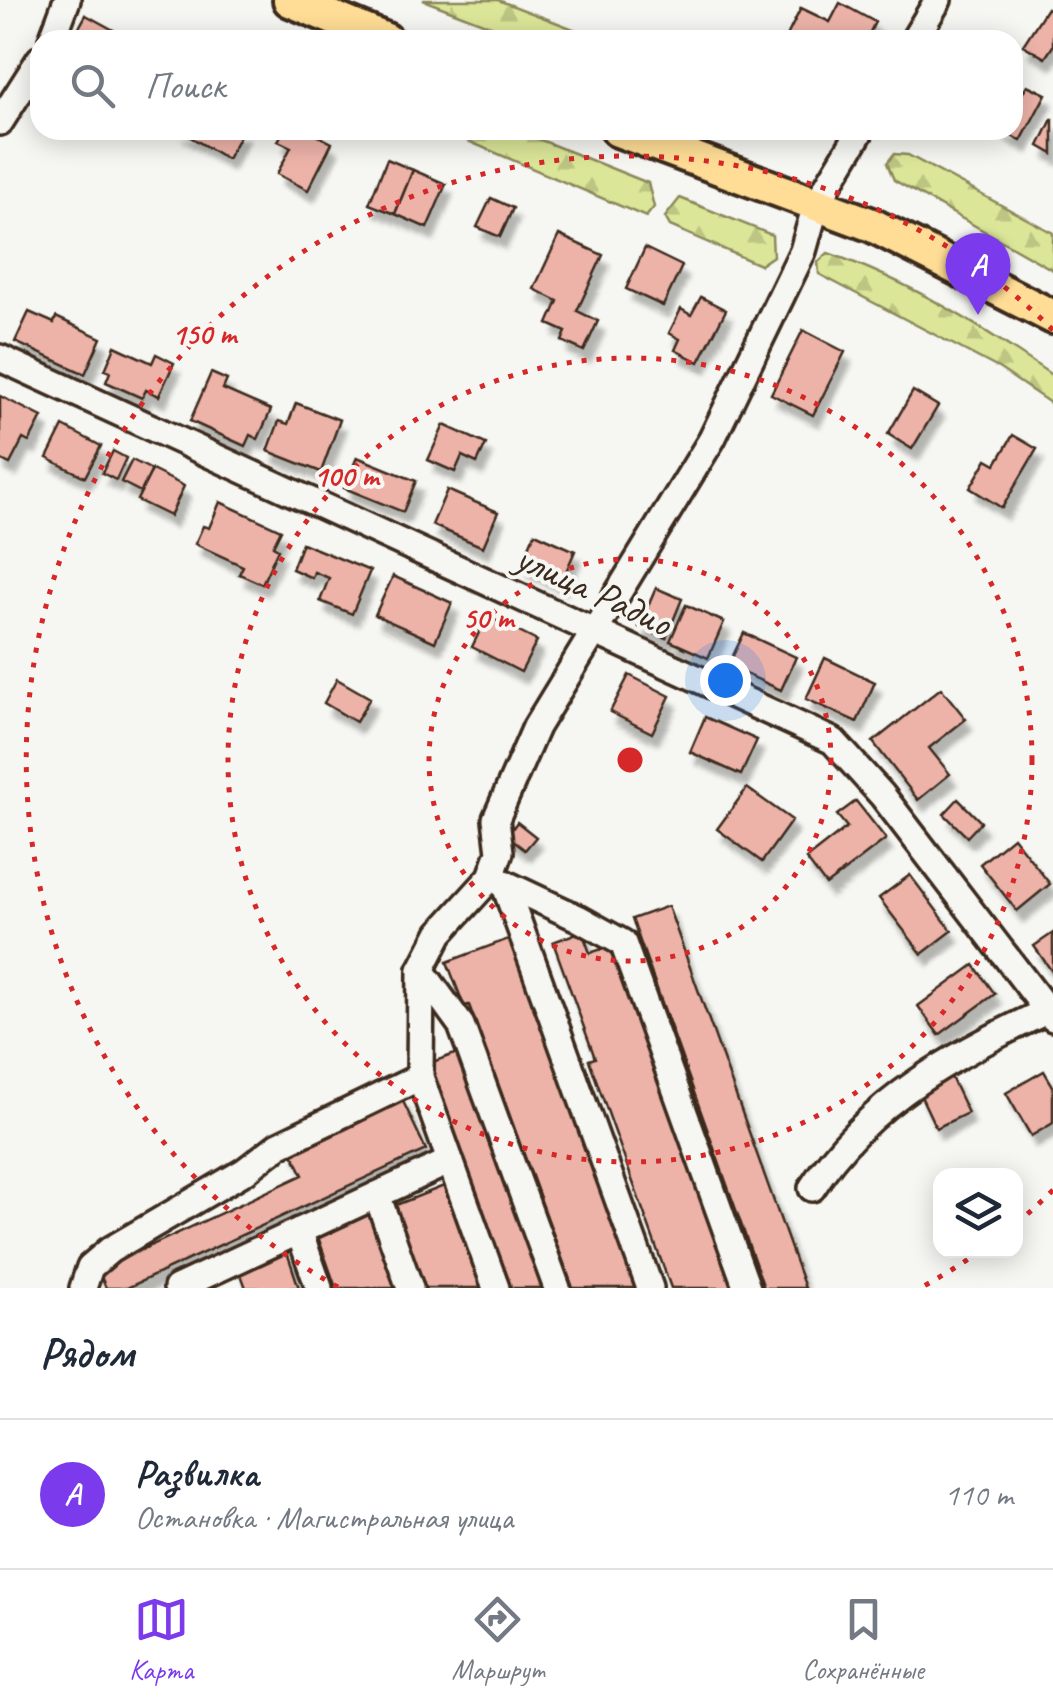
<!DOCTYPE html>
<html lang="ru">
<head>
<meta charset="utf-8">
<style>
  body { margin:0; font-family:Caveat,sans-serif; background:#f2f2f3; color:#1f2937 }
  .controls { position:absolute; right:30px; bottom:30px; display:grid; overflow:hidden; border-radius:20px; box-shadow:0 5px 25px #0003 }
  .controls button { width:90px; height:90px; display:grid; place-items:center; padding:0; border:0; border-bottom:2px solid #e0e1e3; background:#fff; color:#1f2937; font:50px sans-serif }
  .you { position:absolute; left:725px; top:680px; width:35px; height:35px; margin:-25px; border:8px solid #fff; border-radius:50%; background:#1a73e8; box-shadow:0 0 0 15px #1a73e833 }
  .badge { display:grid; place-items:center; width:65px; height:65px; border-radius:50%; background:#7c3aed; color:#fff; font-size:32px; font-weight:700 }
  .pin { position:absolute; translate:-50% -82px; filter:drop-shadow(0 2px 5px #0008) }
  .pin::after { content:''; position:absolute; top:52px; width:35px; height:30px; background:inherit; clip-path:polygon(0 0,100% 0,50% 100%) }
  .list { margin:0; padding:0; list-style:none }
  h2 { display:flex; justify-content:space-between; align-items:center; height:130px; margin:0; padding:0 40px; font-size:42px }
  h2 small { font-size:32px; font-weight:400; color:#747a83 }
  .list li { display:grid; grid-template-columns:65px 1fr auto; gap:30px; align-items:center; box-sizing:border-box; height:150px; padding:0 40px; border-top:2px solid #e0e1e3 }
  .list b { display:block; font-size:38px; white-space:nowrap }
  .list p { margin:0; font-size:32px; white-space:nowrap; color:#747a83 }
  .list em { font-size:32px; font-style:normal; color:#747a83 }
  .icon { flex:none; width:55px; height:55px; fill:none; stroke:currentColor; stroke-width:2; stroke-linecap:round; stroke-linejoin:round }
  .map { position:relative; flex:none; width:1053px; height:1288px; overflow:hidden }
  .search { position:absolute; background:#fff; box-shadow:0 5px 25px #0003; left:30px; right:30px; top:30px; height:110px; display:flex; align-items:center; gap:25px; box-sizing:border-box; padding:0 35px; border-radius:30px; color:#747a83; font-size:38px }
  .sheet { height:280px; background:#fff }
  nav { display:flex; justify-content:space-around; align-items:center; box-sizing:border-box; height:140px; border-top:2px solid #e0e1e3; background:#fff; font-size:28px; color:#747a83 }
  nav a { display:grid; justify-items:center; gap:5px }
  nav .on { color:#7c3aed }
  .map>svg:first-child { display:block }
  .forest { fill:url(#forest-firs); stroke:#8b885b; stroke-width:2.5 }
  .building { fill:#edb3a9; stroke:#3b2a1e; stroke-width:2.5; filter:url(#shadow) }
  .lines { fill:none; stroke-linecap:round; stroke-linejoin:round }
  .minor-casing { stroke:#3b2a1e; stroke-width:32 }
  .major-casing { stroke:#3b2a1e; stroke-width:40 }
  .minor { stroke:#f6f6f2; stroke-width:25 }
  .major { stroke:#ffdd96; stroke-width:32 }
  .ring { fill:none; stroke:#d62828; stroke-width:5; stroke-dasharray:5 10 }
  .labels { text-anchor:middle; stroke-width:8; stroke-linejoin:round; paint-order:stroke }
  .street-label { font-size:40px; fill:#3b2a1e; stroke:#f6f6f2 }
  .centre { fill:#d62828; stroke:#f6f6f2; stroke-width:5 }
  .ring-label { font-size:30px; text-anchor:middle; font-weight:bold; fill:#d62828; stroke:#f6f6f2; stroke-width:8; stroke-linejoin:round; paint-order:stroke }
</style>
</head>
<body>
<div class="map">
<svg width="1053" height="1288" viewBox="0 0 1053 1288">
  <defs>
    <pattern id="forest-firs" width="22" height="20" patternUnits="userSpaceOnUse" patternTransform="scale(2.5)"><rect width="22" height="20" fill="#dbe698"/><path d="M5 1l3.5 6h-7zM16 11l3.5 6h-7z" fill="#bdc583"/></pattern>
    <filter id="shadow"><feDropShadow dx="6" dy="11" stdDeviation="2.5" flood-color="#0004"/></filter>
  </defs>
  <rect width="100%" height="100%" fill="#f6f6f2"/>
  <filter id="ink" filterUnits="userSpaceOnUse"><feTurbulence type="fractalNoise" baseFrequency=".01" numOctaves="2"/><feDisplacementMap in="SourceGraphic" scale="20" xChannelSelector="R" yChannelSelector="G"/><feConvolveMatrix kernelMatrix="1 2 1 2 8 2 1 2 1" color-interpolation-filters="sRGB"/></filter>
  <g filter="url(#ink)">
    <!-- forest -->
    <g class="forest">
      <path d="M423,0H498L602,40H527Z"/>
      <path d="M442,130H516L648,183L654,207L646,217Z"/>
      <path d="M894,154L908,155L1053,233V270L894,180L887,163Z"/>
      <path d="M680,198L772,235L773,256L760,265L670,226L665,217Z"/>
      <path d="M828,253C908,280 984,328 1053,376V405L1000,369L819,274L818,262Z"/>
    </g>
    <!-- building -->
    <g class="building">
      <path d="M840,3L875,22L866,40H794L787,36L801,8L830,22Z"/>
      <path d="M1047,8L1053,12V46L1045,58L1023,45Z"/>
      <path d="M86,15L128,38L127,40H72Z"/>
      <path d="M1027,85L1046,94L1021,141L1000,130H1013V89L1022,94Z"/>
      <path d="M1052,119H1053V154L1039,146Z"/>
      <path d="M179,130H243L227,159Z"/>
      <path d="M284,130H307L332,143L308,190L277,174L291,147L278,141Z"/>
      <path d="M387,159L413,170L395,214L369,204Z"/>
      <path d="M413,170L446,184L427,228L395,214Z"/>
      <path d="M491,198L513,208L500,237L477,227Z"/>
      <path d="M559,235L603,255L577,311L598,321L584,351L562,341L566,332L548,324L558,301L534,289Z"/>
      <path d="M645,248L682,266L663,306L626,289Z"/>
      <path d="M701,297L726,310L699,362L675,350L680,339L669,333L681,309L691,315Z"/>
      <path d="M29,312L54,323L56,317L101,338L85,374L15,342Z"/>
      <path d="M803,330L845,352L813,415L771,394Z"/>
      <path d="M115,346L152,363L156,354L174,363L159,396L146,390L142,398L106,382L110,372L105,370Z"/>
      <path d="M211,373L227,380L223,389L271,410L258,439L250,435L245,446L190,421Z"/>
      <path d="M913,391L938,406L912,449L888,434Z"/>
      <path d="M0,396L42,417L29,442L23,439L10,464L0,459Z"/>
      <path d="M296,403L340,420L321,472L268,451L279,421L288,424Z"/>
      <path d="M444,425L486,444L477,463L462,456L455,472L428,460Z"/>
      <path d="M63,426L101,446L85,477L47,458Z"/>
      <path d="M1013,435L1037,449L1002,508L970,488L987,459L996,464Z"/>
      <path d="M113,451L126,458L116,480L102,473Z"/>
      <path d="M357,457L416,481L403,512L344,488Z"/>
      <path d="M132,460L152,470L141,492L121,482Z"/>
      <path d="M152,470L184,486L170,516L137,500Z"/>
      <path d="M447,490L498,512L483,547L432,525Z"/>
      <path d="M220,502L281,530L273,546L278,549L262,584L239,574L243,566L195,544L203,526L209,528Z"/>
      <path d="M535,533L575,551L561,583L521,565Z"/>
      <path d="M302,543L370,571L352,614L320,601L329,578L314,572L312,578L292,569Z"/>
      <path d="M393,576L452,603L435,642L375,615Z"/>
      <path d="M656,588L682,599L666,638L639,627Z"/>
      <path d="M686,605L724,622L708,658L670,641Z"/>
      <path d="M487,616L537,641L521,672L472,647Z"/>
      <path d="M744,633L796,657L781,690L728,666Z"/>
      <path d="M825,658L875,682L857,722L806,699Z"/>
      <path d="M629,675L670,696L652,733L610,712Z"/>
      <path d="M337,679L370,698L356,722L324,703Z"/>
      <path d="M941,688L966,719L929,748L950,774L918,800L873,742Z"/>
      <path d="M705,717L757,740L741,775L690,752Z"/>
      <path d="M747,788L792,820L762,862L717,829Z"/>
      <path d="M958,799L981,822L967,837L944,814Z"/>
      <path d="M856,801L886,839L826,885L806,859L847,827L837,815Z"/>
      <path d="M517,822L536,837L525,850L507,836Z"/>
      <path d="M1013,837L1050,884L1017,911L980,864Z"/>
      <path d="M910,875L952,931L922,954L879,898Z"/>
      <path d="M668,906L805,1288H764L632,919Z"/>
      <path d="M582,931L590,953L611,946L732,1288H671L589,1060L595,1058L553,942Z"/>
      <path d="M1053,933V973L1034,946Z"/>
      <path d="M511,938L639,1288H573L469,1005L464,1006L447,962Z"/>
      <path d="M974,965L995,994L939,1035L918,1006Z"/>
      <path d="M460,1052L544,1288H506L427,1064Z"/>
      <path d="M1044,1071L1053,1086V1123L1031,1136L1006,1093Z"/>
      <path d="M951,1077L968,1113L936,1128L919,1092Z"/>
      <path d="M401,1097L426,1150L127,1288H106L98,1270L303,1175L290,1148Z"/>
      <path d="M444,1186L481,1288H420L391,1207Z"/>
      <path d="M371,1214L397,1288H336L317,1234Z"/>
      <path d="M287,1252L299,1288H246L239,1269Z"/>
    </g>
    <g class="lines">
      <!-- minor casing -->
      <g class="minor-casing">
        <g id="minor">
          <path d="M52,40L67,0"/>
          <path d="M914,40L938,0"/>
          <path d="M0,122L40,59"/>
          <path d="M0,358L833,741L882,795L1053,1018"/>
          <path d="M491,877L578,918L623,943L747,1288"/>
          <path d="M504,883L650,1288"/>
          <path d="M421,970L461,1025L557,1288"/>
          <path d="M812,1188C868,1100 960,1051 1053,1008"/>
          <path d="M377,1195L410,1288"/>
          <path d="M299,1231L319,1288"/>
          <path d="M83,1288L90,1267L110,1250L245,1171L279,1145L420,1077"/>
          <path d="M177,1288L450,1161"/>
          <path d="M496,1288L420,1077L421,970L440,933L491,877L500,852L496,819L536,727L712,439L803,251L816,205L861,130"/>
        </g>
      </g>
      <!-- major casing -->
      <g class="major-casing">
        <g id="major">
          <path d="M290,0L386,40"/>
          <path d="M618,130L872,225L1053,317"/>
        </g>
      </g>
      <!-- minor -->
      <use href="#minor" class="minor"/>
      <!-- major -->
      <use href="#major" class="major"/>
    </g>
  </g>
  <!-- distance rings -->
  <g class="ring">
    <circle cx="630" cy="760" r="201"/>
    <circle cx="630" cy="760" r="402"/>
    <path d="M1053 1190A603 603 0 0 1 1018 1222M980 1251A603 603 0 0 1 922 1287M338 1287A603 603 0 1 1 1053 330"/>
  </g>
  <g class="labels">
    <!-- street labels -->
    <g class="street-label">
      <text transform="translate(594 589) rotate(25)" y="14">улица Радио</text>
    </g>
  </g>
  <circle cx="630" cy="760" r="15" class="centre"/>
  <g class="ring-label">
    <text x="204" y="344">150 m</text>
    <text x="346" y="486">100 m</text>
    <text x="488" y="628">50 m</text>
  </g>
</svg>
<div class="controls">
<button><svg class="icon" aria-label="layers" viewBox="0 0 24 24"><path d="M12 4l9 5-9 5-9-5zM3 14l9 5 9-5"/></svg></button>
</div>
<div class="you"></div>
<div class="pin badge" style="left:978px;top:315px">A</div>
<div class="search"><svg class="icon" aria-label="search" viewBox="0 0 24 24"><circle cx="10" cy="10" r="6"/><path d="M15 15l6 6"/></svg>Поиск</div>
</div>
<section class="sheet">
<h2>Рядом<small></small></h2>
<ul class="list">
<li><span class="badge">A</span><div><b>Развилка</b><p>Остановка · Магистральная улица</p></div><em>110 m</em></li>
</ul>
</section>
<nav>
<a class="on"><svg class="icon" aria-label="map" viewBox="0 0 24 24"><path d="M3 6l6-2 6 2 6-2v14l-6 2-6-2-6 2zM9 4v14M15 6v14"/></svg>Карта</a>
<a><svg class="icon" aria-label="directions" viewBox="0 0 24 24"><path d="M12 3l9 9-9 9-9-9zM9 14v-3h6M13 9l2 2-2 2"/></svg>Маршрут</a>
<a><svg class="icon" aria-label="saved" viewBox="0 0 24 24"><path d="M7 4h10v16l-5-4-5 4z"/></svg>Сохранённые</a>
</nav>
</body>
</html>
